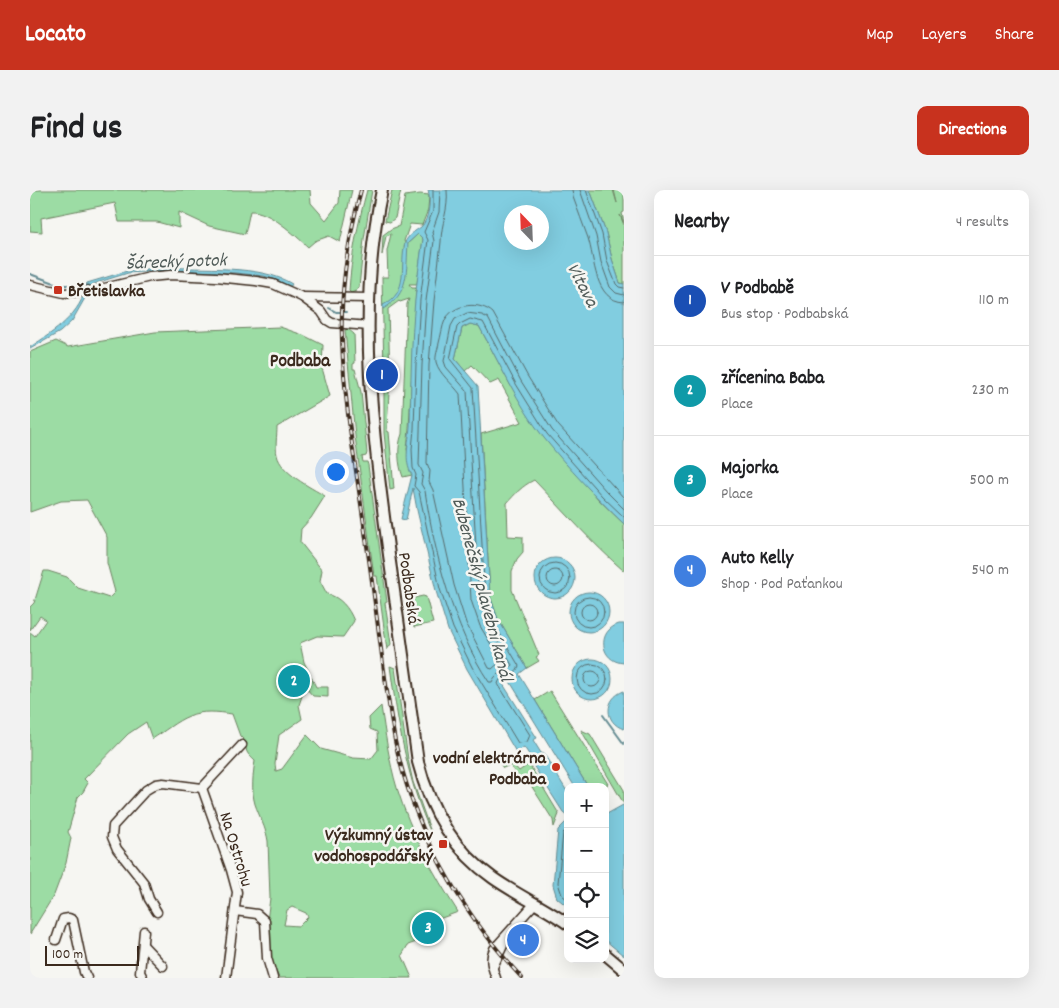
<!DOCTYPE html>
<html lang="en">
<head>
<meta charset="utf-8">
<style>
  body { margin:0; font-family:Dekko,sans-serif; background:#f2f2f2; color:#202124 }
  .controls { position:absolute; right:15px; bottom:15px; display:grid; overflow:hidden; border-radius:10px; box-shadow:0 5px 20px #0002 }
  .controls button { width:45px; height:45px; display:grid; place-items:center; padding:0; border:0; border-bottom:1px solid #e0e0e0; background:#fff; color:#202124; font:25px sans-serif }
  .compass { position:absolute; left:474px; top:15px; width:45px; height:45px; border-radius:50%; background:#fff; box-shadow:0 5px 20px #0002; rotate:337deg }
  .scale { position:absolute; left:15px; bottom:12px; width:94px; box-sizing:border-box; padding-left:5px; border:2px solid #3b2a1e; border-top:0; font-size:14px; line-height:18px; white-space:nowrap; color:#3b2a1e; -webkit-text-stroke:4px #f6f6f2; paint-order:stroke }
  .you { position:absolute; left:305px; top:281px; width:18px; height:18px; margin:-12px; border:4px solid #fff; border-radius:50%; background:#1a73e8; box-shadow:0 0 0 8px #1a73e833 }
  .badge { display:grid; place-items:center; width:32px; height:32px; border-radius:50%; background:#c8321e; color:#fff; font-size:16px; font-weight:700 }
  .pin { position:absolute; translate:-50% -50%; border:2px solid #fff; box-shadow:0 1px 5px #0006 }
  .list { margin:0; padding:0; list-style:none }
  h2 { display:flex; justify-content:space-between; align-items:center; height:65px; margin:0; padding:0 20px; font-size:21px }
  h2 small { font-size:16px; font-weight:400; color:#757577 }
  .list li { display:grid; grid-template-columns:32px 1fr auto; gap:15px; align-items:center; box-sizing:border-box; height:90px; padding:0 20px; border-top:1px solid #e0e0e0 }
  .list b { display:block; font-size:19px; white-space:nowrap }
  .list p { margin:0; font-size:16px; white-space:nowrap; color:#757577 }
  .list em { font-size:16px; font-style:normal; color:#757577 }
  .icon { flex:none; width:28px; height:28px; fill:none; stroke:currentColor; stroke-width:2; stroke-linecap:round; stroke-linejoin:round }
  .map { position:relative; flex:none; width:594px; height:788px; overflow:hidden; border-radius:10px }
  header { display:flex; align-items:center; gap:30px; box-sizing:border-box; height:70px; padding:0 25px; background:#c8321e; color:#fff }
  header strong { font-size:24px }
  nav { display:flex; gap:28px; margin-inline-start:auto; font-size:18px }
  .intro { display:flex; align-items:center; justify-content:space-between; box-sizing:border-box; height:120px; padding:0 30px }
  h1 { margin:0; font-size:35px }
  .button { padding:12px 22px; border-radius:10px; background:#c8321e; color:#fff; font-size:18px; font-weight:700 }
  main { display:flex; gap:30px; padding:0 30px }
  aside { flex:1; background:#fff; border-radius:10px; box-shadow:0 5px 20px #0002 }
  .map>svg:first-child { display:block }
  .green { fill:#9cdca4; stroke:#6c8361; fill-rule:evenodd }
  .water { fill:#81cde0; stroke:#658c92; fill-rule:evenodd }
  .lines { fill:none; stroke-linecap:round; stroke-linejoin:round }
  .shore { stroke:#576b6c; stroke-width:1 }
  .stream { stroke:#658c92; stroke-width:2 }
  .minor-casing { stroke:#3b2a1e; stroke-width:11 }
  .major-casing { stroke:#3b2a1e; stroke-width:14 }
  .minor { stroke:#f6f6f2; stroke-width:8 }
  .major { stroke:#f6f6f2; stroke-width:10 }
  .rail-casing { stroke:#3b2a1e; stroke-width:4 }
  .rail { stroke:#f6f6f2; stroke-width:2; stroke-dasharray:5.5; stroke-linecap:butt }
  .poi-dot { fill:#c8321e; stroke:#f6f6f2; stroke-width:2 }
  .labels { text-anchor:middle; stroke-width:5; stroke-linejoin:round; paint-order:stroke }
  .poi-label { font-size:18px; font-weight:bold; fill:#3b2a1e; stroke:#f6f6f2; text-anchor:end }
  .street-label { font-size:18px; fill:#3b2a1e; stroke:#f6f6f2 }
  .water-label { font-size:19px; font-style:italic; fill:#505b58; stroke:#f6f6f2 }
  .neighbourhood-label { font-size:19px; font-weight:bold; fill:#3b2a1e; stroke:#f6f6f2 }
</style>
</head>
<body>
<header>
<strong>Locato</strong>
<nav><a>Map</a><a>Layers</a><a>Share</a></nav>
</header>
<div class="intro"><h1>Find us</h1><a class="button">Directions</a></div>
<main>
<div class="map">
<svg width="594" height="788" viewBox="0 0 594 788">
  <rect width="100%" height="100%" fill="#f6f6f2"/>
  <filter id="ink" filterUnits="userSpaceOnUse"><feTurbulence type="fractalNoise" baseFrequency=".02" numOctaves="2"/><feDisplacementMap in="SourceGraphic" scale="10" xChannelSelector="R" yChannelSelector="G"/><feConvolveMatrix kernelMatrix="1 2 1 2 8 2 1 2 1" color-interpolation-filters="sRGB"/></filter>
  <g filter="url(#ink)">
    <!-- green -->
    <g class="green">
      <path d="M0,0H280L281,13L296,30L309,13L310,0H322L310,52L299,46L285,51L278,57C265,45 239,20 220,21L215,44L179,36L149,22V38L127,32H89L85,13L11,28L12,42L0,41Z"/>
      <path d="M337,0H342L334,49L329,97L326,101L321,103L319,101C321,67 328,33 337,0Z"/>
      <path d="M362,0H371L365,28L360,32L355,31Z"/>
      <path d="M560,0H583L587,13L584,0H594V22L592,23L594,33L590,25L594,35V94L590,93L582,69L576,43Z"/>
      <path d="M390,4L399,5L398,20L392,35L380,34L374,51L377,56L378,53L388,44L393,49L387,94H379L382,98H386L379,239L377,259L382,285L373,287C368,274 367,257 372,244L377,114L379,109L370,112L369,111L358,119L360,187L357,236V241L359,242L364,299L360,300L354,243V189L356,188V183H354L352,87H358L357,61L361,44L356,46L352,65L353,45L361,39L369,36L375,6Z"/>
      <path d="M440,134L449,136L481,196L568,309L594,334V381C562,353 534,321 504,290C492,296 485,304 477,313L478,346L493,347V362L487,369L482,381V400L509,465L506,467L509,471L497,478L468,429L460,406L451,244L492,232L469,190L460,194L442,175L435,181L425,169L432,138Z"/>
      <path d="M250,137L273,145L293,155L292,178L300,206L247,237C247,246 245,256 247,265C251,283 280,297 295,306L281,328L271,339L270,352L292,380L290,391L297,404C310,407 319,418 324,431L313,447L287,446L270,453L274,472L286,497H298V507L283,506L275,497L269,515L272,529L249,545L245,574L246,581L252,579L277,545L291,559L323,568L341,569L348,560L347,542L340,539L339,528L351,516C355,543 359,571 367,598C381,643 403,683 428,722L406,730L391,726L389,751L378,755L372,765L382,788H249L239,767L236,739L240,708L238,651C236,638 229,626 225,614C221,601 223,583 225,571C219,565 214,562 217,553L210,546L202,524C189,522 171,520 159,526C146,531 134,542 122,549L116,532L98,544L54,589L58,593L53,602L48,607L38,642L41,648L36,673L24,705L0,744V442L5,446L16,430L10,426L0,440V417L4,413L14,381H18L37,387L48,398L79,408L85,402L77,373V347L57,310L31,311L0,322V162L26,151L38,157L125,142ZM262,474L269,487L264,497L254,494ZM262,717L276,723L278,727L269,736L254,735L257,720Z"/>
      <path d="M318,139L324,144L325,173L323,174V179H325L331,202L337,263L336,266L332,267L333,272H337L338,275L357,412L355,413L361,454L357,460L347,386H344L325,246L315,140Z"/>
      <path d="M393,406L396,407L403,433L384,437L379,409Z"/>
      <path d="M360,476L365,478L378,569L383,592L402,645C377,591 368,534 360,476Z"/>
      <path d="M520,501L578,594L573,597H558L505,510Z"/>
      <path d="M551,540L560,544L594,600V614Z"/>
      <path d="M477,567L489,581L499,574L529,624L524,637L523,630L497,589L491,592L480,575L473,578L469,572Z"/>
    </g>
    <!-- water -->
    <g class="water">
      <path d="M398,0H560L576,43L582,69L590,93L594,94V334C566,307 538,278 514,248C488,215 469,172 449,136L440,134L432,138L425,169L448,196L460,406L468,429L497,478L489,484L558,597H545L479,490L473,494L507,548L503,550L511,563L514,564L538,603V626L533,622L501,572L502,569L494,557L486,562L437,479L418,440L406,401L387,320L383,298L376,330L371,329L382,285C373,271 379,252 380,236C381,194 381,152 385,110C387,90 390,69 393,49L388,44L378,53C376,80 380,104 353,119V115C380,102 369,76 375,53C377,46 385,41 391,37C399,30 401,9 398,0ZM482,22H512V52H482Z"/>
      <path d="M134,77C172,80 230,74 262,94L260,97L249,91L234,86L206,83L138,80L98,83L63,94L42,131L30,142L0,159V157C25,141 51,125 57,93L97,81Z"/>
      <circle cx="525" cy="388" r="20"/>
      <circle cx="559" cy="422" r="20"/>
      <path d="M589,434H594V473C570,472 566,441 589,434Z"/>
      <circle cx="562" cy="489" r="20"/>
      <path d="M594,501V539C574,533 574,508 594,501Z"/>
      <path d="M593,615L594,617V766L575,750V625Z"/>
      <path d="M538,630V717L527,708L523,695L528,640Z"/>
    </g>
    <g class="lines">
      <!-- shore -->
      <g class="shore">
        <path d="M403,0V21L394,42L398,50L390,110L386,174L384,239L382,259L383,278L386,285L384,296L389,302L410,399L423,438L442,477L488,553L497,552L500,545L468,494C470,486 477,486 484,485L489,476L463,432L455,407L443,198L420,169L427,137L430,134L440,129L453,132L486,194L517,244L572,306L594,327"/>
        <path d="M410,0L409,22L402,42L404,51L396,111L392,175L389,275L393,283L391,294L395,301C405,365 423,438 459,492H462C467,480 477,482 482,475L458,435L449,408L437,201L416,177L414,171L421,136L425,129L437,123L452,125L458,128L491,191L522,240L576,301L594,319"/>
        <path d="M417,0C419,20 411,33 411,52L404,111L399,175L397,273L400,281L399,292L403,300L424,395L436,433L459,478L462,479L471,471L450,436L441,410L430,204C423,194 409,184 406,172C405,166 408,159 409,153C411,146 412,137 415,130C424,113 450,111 463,123L498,187L528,235L594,308"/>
        <path d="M542,0L543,7C548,21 553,34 558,48C565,69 564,111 594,112"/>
        <path d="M550,0L566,46L571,72L580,97L586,103L594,105"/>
        <path d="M556,0L572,44L577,71L586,94L589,97L594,98"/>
        <circle cx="525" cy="388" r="15"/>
        <circle cx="525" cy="388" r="8"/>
        <circle cx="559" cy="422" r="15"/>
        <circle cx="559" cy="422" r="8"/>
        <circle cx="562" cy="489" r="15"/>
        <circle cx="562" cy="489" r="8"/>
        <path d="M538,638L533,643L528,693L532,705L538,710"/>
      </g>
      <!-- stream -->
      <g class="stream">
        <path d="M0,84L30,95H58"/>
        <path d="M299,118L306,122H316"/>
        <path d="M573,525L594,554"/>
      </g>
      <!-- minor casing -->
      <g class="minor-casing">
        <g id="minor">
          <path d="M0,95L34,103L62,101L120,87L140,85L186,87L226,91L243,94L272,107L291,121L297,130L302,133L339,136"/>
          <path d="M272,107L340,108"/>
          <path d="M172,598L201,680L207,702L196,788"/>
          <path d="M172,598L212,555"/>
          <path d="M205,721L227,724L235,731L237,768L243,788"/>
          <path d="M127,722L119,709L114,693L87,659L82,647L83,636L116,600L126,594L133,593L172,598"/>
          <path d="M26,750L33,729L39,728L43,730L54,782L57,788"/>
          <path d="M114,756L133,776"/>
          <path d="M463,777L477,747"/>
          <path d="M113,788L110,782L114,741"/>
          <path d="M466,788C462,777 459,769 464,759L505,713"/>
        </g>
      </g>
      <!-- major casing -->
      <g class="major-casing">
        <g id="major">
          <path d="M352,0C326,120 343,245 359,365C369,434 378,503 388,572C400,619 423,660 463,688C487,705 514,717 538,734"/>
          <path d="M575,764L594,780"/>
        </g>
      </g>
      <!-- minor -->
      <use href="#minor" class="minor"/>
      <!-- major -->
      <use href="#major" class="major"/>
      <!-- rail casing -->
      <g class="rail-casing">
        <path id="rail" d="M331,0C318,49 310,99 312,150C314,216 327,283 336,349C346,416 353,484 365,551C385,643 429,719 492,788"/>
      </g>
      <!-- rail -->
      <use href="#rail" class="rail"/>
    </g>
  </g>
  <!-- markers -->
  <g class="poi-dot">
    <rect x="23" y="95" width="10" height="10" rx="2.5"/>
    <circle cx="526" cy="577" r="5"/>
    <rect x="408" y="649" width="10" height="10" rx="2.5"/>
  </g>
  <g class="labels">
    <!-- poi labels -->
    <g class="poi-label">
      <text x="38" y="106" text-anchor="start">Břetislavka</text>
      <text x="516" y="573">vodní elektrárna<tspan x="516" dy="21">Podbaba</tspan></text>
      <text x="403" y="650">Výzkumný ústav<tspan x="403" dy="21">vodohospodářský</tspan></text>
    </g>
    <!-- street labels -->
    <g class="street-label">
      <text transform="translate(380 398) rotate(82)" y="6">Podbabská</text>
      <text transform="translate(207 659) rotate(73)" y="6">Na Ostrohu</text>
    </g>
    <!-- water labels -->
    <g class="water-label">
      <text transform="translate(146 70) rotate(-2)" y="7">Šárecký potok</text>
      <text transform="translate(554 94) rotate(62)" y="7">Vltava</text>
      <text transform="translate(454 399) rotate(75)" y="7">Bubenečský plavební kanál</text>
    </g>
    <!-- neighbourhood labels -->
    <g class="neighbourhood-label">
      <text x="270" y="176">Podbaba</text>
    </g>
  </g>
</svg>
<div class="controls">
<button>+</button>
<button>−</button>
<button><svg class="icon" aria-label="locate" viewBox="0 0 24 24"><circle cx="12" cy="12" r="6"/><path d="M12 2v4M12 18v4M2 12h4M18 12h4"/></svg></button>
<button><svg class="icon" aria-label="layers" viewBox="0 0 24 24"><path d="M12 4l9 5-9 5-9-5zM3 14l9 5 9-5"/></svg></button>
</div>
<svg class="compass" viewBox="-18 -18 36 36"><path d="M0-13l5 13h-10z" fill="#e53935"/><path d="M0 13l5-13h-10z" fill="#757577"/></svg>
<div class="scale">100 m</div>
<div class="you"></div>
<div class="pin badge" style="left:352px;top:185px;background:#1a4fb4">1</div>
<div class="pin badge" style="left:264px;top:491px;background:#0f9aa8">2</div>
<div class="pin badge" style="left:398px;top:738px;background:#0f9aa8">3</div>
<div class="pin badge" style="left:493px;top:750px;background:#3f7fe0">4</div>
</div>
<aside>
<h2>Nearby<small>4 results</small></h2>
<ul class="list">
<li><span class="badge" style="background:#1a4fb4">1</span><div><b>V Podbabě</b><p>Bus stop · Podbabská</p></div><em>110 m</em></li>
<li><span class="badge" style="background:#0f9aa8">2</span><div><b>zřícenina Baba</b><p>Place</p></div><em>230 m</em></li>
<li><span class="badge" style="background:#0f9aa8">3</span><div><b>Majorka</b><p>Place</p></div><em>500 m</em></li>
<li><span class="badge" style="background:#3f7fe0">4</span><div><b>Auto Kelly</b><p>Shop · Pod Paťankou</p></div><em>540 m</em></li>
</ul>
</aside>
</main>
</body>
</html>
